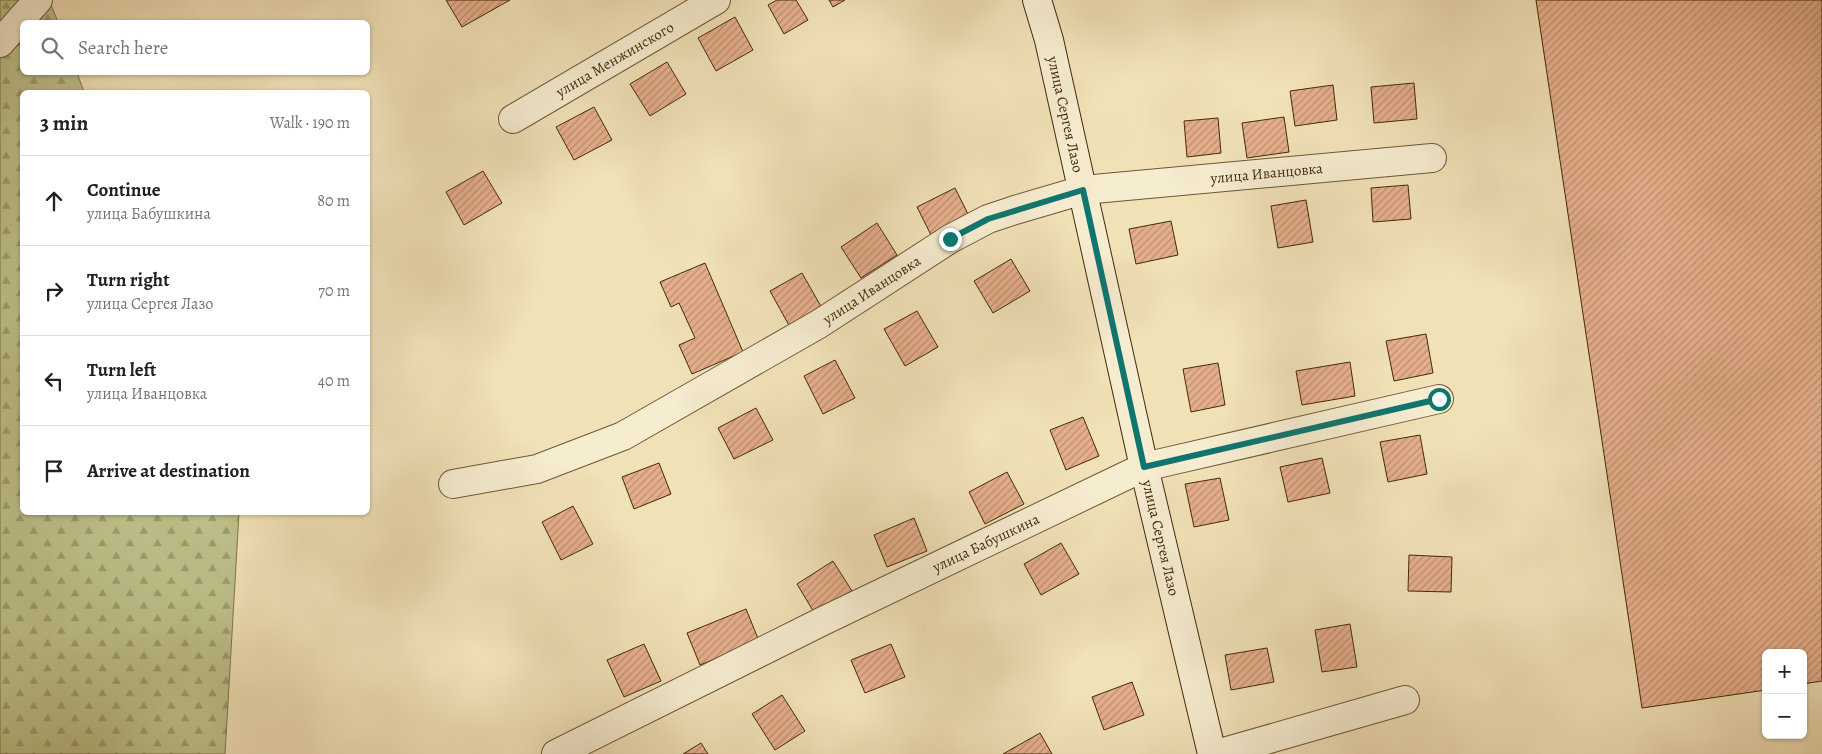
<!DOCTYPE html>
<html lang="en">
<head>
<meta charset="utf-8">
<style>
  body { margin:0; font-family:Alegreya,serif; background:#f6f6f6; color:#202124 }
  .controls { position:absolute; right:15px; bottom:15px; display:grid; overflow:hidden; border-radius:8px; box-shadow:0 1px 4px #0004 }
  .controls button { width:45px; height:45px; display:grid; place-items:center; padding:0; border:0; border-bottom:1px solid #e0e0e0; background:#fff; color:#202124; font:25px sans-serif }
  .stop { position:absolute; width:15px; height:15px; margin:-11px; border:4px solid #0f766e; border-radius:50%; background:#fff }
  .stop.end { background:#0f766e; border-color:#fff; box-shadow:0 1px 5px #0008 }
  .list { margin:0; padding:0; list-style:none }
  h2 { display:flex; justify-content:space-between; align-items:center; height:65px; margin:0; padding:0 20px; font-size:21px }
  h2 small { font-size:16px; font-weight:400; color:#757577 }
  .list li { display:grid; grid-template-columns:32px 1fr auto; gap:15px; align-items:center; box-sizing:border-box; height:90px; padding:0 20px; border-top:1px solid #e0e0e0 }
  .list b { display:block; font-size:19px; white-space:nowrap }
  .list p { margin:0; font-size:16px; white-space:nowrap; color:#757577 }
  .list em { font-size:16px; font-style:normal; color:#757577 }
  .icon { flex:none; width:28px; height:28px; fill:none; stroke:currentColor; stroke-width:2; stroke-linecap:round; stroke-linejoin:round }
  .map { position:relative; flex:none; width:1822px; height:754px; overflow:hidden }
  .search { position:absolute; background:#fff; box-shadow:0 1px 4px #0004; left:20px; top:20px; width:350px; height:55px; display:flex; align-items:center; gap:12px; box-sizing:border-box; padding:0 18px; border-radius:8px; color:#757577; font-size:19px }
  .panel { position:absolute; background:#fff; box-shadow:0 1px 4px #0004; left:20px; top:90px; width:350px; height:425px; border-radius:8px }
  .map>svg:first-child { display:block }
  .forest { fill:url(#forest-firs); stroke:#80754a }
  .building { fill:url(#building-hatch); stroke:#422909 }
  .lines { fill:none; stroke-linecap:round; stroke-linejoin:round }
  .minor-casing { stroke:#6e5734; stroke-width:30 }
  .secondary-casing { stroke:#422909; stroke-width:30 }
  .minor { stroke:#f6ecd0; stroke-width:28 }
  .secondary { stroke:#f6ecd0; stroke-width:28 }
  .route { stroke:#0f766e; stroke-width:6 }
  .labels { text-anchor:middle; stroke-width:4; stroke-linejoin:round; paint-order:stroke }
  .street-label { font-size:15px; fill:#422909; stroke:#f6ecd0 }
</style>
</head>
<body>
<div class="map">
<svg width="1822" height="754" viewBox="0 0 1822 754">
  <defs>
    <pattern id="forest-firs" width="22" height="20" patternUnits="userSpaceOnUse" patternTransform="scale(1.25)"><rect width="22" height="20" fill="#bec18b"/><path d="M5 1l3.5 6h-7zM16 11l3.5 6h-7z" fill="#9c9d70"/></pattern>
    <pattern id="building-hatch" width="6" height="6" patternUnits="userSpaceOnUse" patternTransform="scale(1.25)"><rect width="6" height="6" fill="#e6af8b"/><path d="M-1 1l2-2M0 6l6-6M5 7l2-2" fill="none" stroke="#bc8e70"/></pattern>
  </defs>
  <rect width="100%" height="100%" fill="#f1e1b7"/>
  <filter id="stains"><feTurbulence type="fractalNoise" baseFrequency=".004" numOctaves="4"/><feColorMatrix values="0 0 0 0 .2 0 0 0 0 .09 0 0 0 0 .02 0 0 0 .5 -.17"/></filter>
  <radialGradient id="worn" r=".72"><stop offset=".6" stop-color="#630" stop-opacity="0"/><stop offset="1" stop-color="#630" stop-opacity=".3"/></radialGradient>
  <!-- forest -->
  <path class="forest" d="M0,0H49L58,22H22V72L77,73L84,92H22V512L239,513L225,754H0Z"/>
  <!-- building -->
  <g class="building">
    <path d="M446,0H510L462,27Z"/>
    <path d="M777,0H796L808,20L784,34L768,5Z"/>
    <path d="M829,0H845L833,7Z"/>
    <path d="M1536,0H1822V681L1803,684V653H1766V690L1642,708Z"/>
    <path d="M735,17L753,50L716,71L698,38Z"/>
    <path d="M667,62L686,94L650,116L630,84Z"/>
    <path d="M1414,83L1417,119L1374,123L1371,87Z"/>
    <path d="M1333,85L1337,120L1295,126L1290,91Z"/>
    <path d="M594,107L612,140L574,160L556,127Z"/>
    <path d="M1284,117L1289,152L1247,158L1242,123Z"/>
    <path d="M1218,118L1221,153L1187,157L1184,121Z"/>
    <path d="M483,171L502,203L464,225L446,192Z"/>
    <path d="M1408,185L1411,219L1373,222L1371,188Z"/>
    <path d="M955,188L972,222L934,241L917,207Z"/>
    <path d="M1306,200L1313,242L1278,248L1271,206Z"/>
    <path d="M1171,221L1178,255L1136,264L1129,229Z"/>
    <path d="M877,223L897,255L861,278L841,247Z"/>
    <path d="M1011,259L1030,291L993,313L974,281Z"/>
    <path d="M705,263L743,352L692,374L679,345L695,338L679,303L671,307L660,282Z"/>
    <path d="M802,273L823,310L791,329L770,291Z"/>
    <path d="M917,311L938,347L905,366L884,329Z"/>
    <path d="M1426,334L1433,373L1394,381L1386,341Z"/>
    <path d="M835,360L855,398L823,414L804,376Z"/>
    <path d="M1350,362L1355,396L1302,405L1296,371Z"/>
    <path d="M1218,363L1225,405L1191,412L1183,369Z"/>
    <path d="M756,408L773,440L734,459L718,428Z"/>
    <path d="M1083,417L1099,456L1066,470L1050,430Z"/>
    <path d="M1420,435L1427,474L1388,482L1380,442Z"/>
    <path d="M1322,458L1330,493L1288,502L1280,467Z"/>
    <path d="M659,463L671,494L634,509L622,477Z"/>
    <path d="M1007,472L1024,504L985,524L969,492Z"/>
    <path d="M1220,478L1229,520L1194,527L1185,484Z"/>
    <path d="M573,506L593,544L561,560L542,522Z"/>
    <path d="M914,518L927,551L887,567L874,535Z"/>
    <path d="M1061,543L1079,574L1041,595L1024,564Z"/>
    <path d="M1409,555L1452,557L1451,592L1408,591Z"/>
    <path d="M833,561L852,591L815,614L797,584Z"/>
    <path d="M746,609L759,641L700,665L687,633Z"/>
    <path d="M1350,624L1357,667L1322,672L1315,630Z"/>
    <path d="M644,644L661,681L624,697L607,660Z"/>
    <path d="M891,644L905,677L865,693L851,660Z"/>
    <path d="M1267,648L1274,682L1231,690L1225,655Z"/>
    <path d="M1132,682L1144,715L1104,730L1092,697Z"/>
    <path d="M782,695L805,731L775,750L752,714Z"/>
    <path d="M1040,733L1052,754H1003Z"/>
    <path d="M701,743L708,754H683Z"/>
  </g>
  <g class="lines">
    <!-- minor casing -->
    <g class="minor-casing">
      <g id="minor">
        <path d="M0,43L38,0"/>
        <path id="s1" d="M513,119L716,0"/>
        <path id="s2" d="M453,484L537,469L623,436L819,324L950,239L988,219L1015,210L1083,190L1432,158"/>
        <path id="s3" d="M556,754L823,621L1144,467L1439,399"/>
        <path d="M1217,754L1405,700"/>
      </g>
    </g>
    <!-- secondary casing -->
    <g class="secondary-casing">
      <g id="secondary">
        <path id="s4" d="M1037,0L1049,40L1144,467L1212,754"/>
      </g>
    </g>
    <!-- minor -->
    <use href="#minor" class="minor"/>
    <!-- secondary -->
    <use href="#secondary" class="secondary"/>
  </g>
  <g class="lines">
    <!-- route -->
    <path class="route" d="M950,239L988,219L1083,190L1144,467L1439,399"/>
  </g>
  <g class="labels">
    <!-- street labels -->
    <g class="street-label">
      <text dy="5" stroke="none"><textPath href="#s1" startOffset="118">улица Менжинского</textPath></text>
      <text dy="5" stroke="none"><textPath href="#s4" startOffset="118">улица Сергея Лазо</textPath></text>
      <text dy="5" stroke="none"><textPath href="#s2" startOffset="886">улица Иванцовка</textPath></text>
      <text dy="5" stroke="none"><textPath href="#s2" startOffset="466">улица Иванцовка</textPath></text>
      <text dy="5" stroke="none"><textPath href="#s4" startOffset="552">улица Сергея Лазо</textPath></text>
      <text dy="5" stroke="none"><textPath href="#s3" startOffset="479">улица Бабушкина</textPath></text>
    </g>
  </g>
  <rect width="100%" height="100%" filter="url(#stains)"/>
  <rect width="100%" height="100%" fill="url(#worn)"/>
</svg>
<div class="controls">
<button>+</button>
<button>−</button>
</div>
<div class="stop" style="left:1439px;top:399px"></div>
<div class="stop end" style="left:950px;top:239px"></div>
<div class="search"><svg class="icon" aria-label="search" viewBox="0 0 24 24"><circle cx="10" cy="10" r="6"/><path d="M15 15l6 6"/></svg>Search here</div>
<section class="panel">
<h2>3 min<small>Walk · 190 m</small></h2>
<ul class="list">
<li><svg class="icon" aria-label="ahead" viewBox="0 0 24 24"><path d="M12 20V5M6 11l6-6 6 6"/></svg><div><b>Continue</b><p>улица Бабушкина</p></div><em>80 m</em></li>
<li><svg class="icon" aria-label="right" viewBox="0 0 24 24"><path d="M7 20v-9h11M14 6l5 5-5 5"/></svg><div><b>Turn right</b><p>улица Сергея Лазо</p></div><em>70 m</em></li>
<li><svg class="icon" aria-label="left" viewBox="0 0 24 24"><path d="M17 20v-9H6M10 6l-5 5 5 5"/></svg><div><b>Turn left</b><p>улица Иванцовка</p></div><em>40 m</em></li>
<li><svg class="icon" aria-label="arrive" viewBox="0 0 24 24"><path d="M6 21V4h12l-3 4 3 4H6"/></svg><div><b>Arrive at destination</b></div></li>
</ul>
</section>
</div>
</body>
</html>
